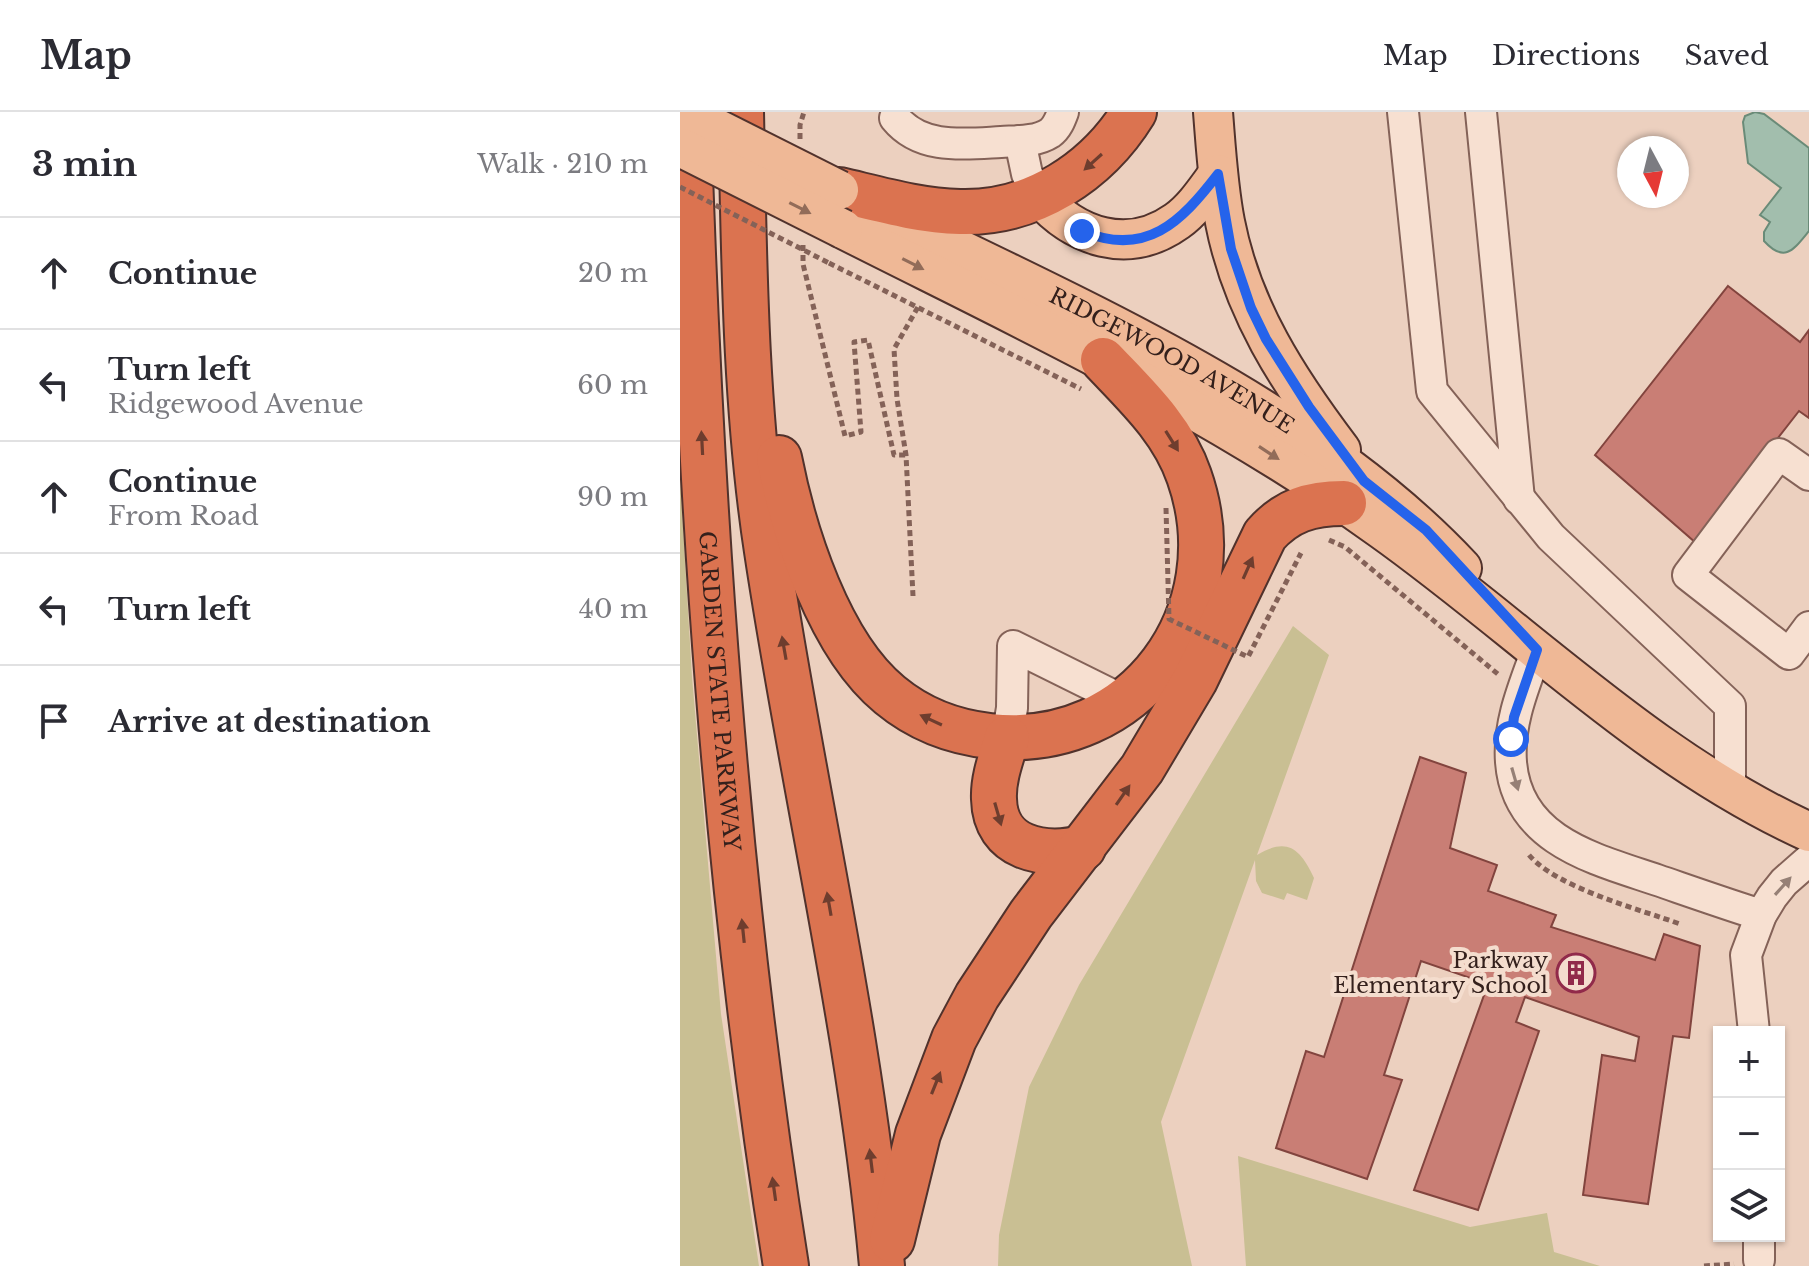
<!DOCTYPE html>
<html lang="en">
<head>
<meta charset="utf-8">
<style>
  body { margin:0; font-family:"Libre Baskerville",serif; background:#f7f7f7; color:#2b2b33 }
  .controls { position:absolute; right:24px; bottom:24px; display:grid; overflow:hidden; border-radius:0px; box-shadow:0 2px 6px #0004 }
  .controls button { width:72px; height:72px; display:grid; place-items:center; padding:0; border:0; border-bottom:2px solid #e1e1e2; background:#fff; color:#2b2b33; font:40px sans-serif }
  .compass { position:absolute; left:937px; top:24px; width:72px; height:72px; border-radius:50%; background:#fff; box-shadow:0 2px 6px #0004; rotate:173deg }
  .stop { position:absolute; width:24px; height:24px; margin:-18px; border:6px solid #2563eb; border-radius:50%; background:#fff }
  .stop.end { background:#2563eb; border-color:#fff; box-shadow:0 2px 8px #0008 }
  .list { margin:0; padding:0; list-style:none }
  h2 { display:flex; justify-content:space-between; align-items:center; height:104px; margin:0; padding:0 32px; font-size:34px }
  h2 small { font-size:26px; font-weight:400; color:#7c7c81 }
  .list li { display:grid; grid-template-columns:52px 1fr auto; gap:24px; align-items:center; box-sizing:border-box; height:112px; padding:0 32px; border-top:2px solid #e1e1e2 }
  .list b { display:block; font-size:30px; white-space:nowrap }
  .list p { margin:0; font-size:26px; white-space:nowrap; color:#7c7c81 }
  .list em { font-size:26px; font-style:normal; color:#7c7c81 }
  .icon { flex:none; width:44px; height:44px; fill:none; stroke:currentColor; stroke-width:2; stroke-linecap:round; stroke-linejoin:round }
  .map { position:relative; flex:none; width:1129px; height:1154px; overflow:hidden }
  header { display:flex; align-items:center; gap:48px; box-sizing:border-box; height:112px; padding:0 40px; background:#fff; border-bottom:2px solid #e1e1e2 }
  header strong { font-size:38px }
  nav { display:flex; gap:44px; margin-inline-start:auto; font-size:28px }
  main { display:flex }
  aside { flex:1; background:#fff }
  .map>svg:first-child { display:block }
  .green { fill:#c9bf93 }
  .water { fill:#a2bead; stroke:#6a8b78; stroke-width:2 }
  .building { fill:#c97e75; stroke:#82443e; stroke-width:2 }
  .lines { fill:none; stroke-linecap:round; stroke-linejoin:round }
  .minor-casing { stroke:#846258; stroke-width:34 }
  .major-casing { stroke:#51322c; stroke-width:42 }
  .highway-casing { stroke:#51322c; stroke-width:48 }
  .path { stroke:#846258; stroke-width:5; stroke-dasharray:6 4; stroke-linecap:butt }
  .minor { stroke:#f7e0d1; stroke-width:30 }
  .major { stroke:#efb896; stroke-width:38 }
  .highway { stroke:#db7350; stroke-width:44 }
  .major-bridge-casing { stroke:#51322c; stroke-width:42; stroke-linecap:butt }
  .path-bridge { stroke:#846258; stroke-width:5; stroke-dasharray:6 4; stroke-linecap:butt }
  .major-bridge { stroke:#efb896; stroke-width:38 }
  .oneway { fill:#6e3d2e }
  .oneway2 { fill:#926c59 }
  .oneway3 { fill:#968076 }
  .route { stroke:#2563eb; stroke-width:10 }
  .labels { text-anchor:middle; stroke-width:8; stroke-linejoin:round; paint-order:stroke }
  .street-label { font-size:22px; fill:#34201c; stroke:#f4ddce }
  .poi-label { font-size:22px; fill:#34201c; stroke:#f4ddce; text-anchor:end }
</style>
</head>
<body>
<header>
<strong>Map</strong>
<nav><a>Map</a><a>Directions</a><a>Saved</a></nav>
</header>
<main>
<aside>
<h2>3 min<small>Walk · 210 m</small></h2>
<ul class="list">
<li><svg class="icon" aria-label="ahead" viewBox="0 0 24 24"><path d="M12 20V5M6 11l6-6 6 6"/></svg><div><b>Continue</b></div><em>20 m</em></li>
<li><svg class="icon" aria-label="left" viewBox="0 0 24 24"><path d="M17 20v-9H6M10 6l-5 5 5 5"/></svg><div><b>Turn left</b><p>Ridgewood Avenue</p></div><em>60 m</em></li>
<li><svg class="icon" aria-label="ahead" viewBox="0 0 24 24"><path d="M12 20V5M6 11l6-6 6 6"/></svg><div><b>Continue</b><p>From Road</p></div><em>90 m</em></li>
<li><svg class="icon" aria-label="left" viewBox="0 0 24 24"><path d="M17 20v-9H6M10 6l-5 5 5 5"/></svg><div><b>Turn left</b></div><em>40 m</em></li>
<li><svg class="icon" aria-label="arrive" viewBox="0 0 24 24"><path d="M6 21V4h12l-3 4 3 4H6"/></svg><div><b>Arrive at destination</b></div></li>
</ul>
</aside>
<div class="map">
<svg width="1129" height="1154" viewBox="0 0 1129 1154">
  <rect width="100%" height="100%" fill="#ecd0bf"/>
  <!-- green -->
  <g class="green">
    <path d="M0,365L12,565L41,902L79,1154H0Z"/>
    <path d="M613,514L649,543L577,743C607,725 620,736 634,766L627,788L607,781L604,788L582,781L576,769L575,748L481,1010L512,1154H318L319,1123L349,975L399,873Z"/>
    <path d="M558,1044L790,1115L867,1101L874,1140L920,1154H566Z"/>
  </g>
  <!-- water -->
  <path class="water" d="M1075,0L1084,2L1129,36V119C1114,137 1105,152 1084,129V120L1090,110L1080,103L1101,76L1068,51L1063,10L1065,4Z"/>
  <!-- building -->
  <g class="building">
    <path d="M1048,174L1120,230L1129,218V306L1119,299L1016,431L915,343Z"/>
    <path d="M740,645L786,661L770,736L817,753L808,779L876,803L871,815L975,848L984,822L1020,834L1009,926L993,924L968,1092L903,1083L922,943L955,949L959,925L845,885L836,910L859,919L798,1098L734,1078L808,872L741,849L704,963L722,968L687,1067L596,1036L626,939L644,945Z"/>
  </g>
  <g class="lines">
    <!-- minor casing -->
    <g class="minor-casing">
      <g id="minor">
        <path d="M723,0L752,279L871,425L1050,594V680"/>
        <path d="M801,0L839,387"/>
        <path d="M215,6C241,38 284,32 321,30C337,29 356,30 370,21C377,16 380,8 383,0"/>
        <path d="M340,29L347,62L359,84"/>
        <path d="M1129,363L1099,342L1008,463L1109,542L1129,515"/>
        <path d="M857,538C844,574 828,611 831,650C837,729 915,747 977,768C1012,780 1046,792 1081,803"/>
        <path d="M327,626L332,596L333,534L444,589"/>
        <path d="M1074,920L1066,843L1081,803L1092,785L1104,770L1129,748"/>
        <path d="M1079,1124V1148"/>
      </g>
    </g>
    <!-- major casing -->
    <g class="major-casing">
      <g id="major">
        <path d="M533,0C536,37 538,74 545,110C562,197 608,268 661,338"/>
        <path d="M359,84C395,125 448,144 497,109C514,97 526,78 538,62"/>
        <path id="s1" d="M193,95C391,193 630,293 782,456"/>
        <path d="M163,117C347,210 533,296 701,417C843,518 968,647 1129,720"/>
      </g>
    </g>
    <!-- highway casing -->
    <g class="highway-casing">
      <g id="highway">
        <path d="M61,0C64,146 65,295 87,439C123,678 180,913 202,1154"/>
        <path id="s2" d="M8,2C20,387 45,773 106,1154"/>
        <path d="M159,78C198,87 239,99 280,100C353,102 417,60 454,0"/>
        <path d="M99,346C114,422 149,533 210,583C239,607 273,620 310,624C456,640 557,500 509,364C493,317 456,283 423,248"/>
        <path d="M327,626C321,646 313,667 314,687C315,737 363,745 403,736"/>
        <path d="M212,1128L238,1022L274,927L297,884L351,802L462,657L515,568L585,423C607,398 631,391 664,391"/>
      </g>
    </g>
    <!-- path -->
    <g class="path">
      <path d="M120,27V13L124,0"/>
      <path d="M123,133V152L165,324L181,320L174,230L188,228L214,343H226"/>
      <path d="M149,151L401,277"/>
      <path d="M649,428L665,435L819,563"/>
      <path d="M233,484L226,343L217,287L214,237L238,195"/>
      <path d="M849,743C877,776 959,797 1000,812"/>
      <path d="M1024,1154L1054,1152"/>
    </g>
    <!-- minor -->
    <use href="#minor" class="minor"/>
    <!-- major -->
    <use href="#major" class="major"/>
    <!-- highway -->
    <use href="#highway" class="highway"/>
    <!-- major-bridge casing -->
    <g class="major-bridge-casing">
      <g id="major-bridge">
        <path d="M4,0L159,78"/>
        <path d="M0,35L163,117"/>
      </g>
    </g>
    <!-- path-bridge -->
    <g class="path-bridge">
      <path d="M0,75L149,151"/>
      <path d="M486,396L489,507L568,545L621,441"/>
    </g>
    <!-- major-bridge -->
    <use href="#major-bridge" class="major-bridge"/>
  </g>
  <!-- one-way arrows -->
  <defs><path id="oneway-solid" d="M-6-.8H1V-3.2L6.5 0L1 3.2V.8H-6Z" transform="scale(2)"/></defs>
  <g class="oneway">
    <use href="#oneway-solid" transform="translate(413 50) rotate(138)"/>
    <use href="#oneway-solid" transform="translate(492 329) rotate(58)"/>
    <use href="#oneway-solid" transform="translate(22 331) rotate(-93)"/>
    <use href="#oneway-solid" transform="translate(568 456) rotate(-66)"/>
    <use href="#oneway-solid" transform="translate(104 536) rotate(-100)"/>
    <use href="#oneway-solid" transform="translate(251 608) rotate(-155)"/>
    <use href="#oneway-solid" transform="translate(443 683) rotate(-55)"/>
    <use href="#oneway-solid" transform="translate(318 702) rotate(74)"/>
    <use href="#oneway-solid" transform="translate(149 792) rotate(-100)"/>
    <use href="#oneway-solid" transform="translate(63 819) rotate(-96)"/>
    <use href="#oneway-solid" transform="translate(256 971) rotate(-68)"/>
    <use href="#oneway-solid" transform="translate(191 1049) rotate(-97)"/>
    <use href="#oneway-solid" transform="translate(94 1077) rotate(-98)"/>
  </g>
  <g class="oneway2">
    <use href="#oneway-solid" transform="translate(120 96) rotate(27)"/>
    <use href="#oneway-solid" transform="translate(233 152) rotate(27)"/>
    <use href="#oneway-solid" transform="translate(589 341) rotate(33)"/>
  </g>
  <g class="oneway3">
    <use href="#oneway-solid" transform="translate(835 667) rotate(74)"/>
    <use href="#oneway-solid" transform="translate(1103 774) rotate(-48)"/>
  </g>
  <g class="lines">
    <!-- route -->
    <path class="route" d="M402,119C466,146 501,110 538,62L551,137L571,196L586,227L629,295L684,369L746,418L857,538L834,605L831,627"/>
  </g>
  <!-- icons -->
  <defs>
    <g id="building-ring" transform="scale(2)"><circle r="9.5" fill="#f4ddce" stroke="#912a4a" stroke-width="1.5"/><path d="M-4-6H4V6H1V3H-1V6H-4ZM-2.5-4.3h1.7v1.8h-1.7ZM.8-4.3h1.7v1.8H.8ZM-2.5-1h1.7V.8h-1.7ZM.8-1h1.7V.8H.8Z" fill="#912a4a"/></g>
  </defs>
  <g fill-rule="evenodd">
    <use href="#building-ring" x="896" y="861"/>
  </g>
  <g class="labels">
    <!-- street labels -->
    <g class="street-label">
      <text dy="8" stroke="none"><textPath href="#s1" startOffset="336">RIDGEWOOD AVENUE</textPath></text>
      <text dy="8" stroke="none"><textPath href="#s2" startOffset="578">GARDEN STATE PARKWAY</textPath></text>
    </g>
    <!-- poi labels -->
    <g class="poi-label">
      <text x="868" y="856">Parkway<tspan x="868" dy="25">Elementary School</tspan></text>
    </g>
  </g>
</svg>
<div class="controls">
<button>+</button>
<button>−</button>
<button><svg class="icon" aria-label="layers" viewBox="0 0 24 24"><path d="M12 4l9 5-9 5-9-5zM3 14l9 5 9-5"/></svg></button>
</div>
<svg class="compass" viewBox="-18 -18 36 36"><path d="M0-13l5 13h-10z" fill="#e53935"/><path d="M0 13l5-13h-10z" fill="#7c7c81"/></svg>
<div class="stop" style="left:831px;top:627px"></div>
<div class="stop end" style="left:402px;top:119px"></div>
</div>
</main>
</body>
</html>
